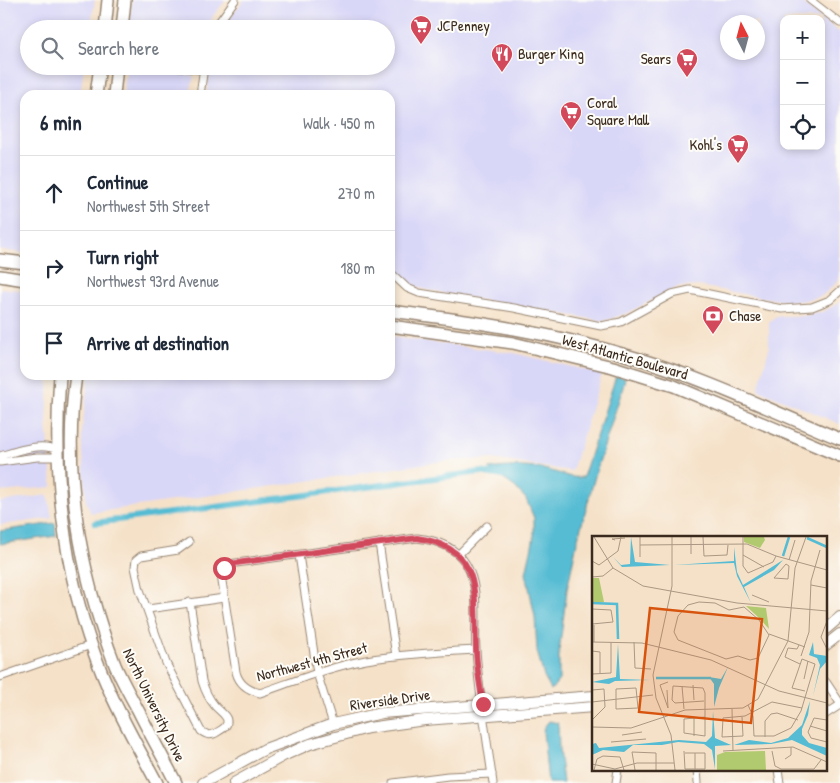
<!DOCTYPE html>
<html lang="en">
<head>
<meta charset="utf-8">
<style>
  body { margin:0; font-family:"Patrick Hand",sans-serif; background:#f2f2f3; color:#1f2937 }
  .controls { position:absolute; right:15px; top:15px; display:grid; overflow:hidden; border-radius:10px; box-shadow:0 2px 8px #0003 }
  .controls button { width:45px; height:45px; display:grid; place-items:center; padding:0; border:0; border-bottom:1px solid #e0e1e3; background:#fff; color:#1f2937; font:25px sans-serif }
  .compass { position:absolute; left:720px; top:15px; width:45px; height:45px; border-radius:50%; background:#fff; box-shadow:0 2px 8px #0003; rotate:354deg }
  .stop { position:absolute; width:15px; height:15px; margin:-11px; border:4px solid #d1495b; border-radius:50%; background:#fff }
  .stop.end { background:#d1495b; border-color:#fff; box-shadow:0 1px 5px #0008 }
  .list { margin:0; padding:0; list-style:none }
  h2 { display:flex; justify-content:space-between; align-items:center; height:65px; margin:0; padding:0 20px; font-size:21px }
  h2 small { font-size:16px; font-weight:400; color:#747a83 }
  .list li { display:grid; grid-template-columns:32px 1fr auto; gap:15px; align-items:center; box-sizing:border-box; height:75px; padding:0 20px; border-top:1px solid #e0e1e3 }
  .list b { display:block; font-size:19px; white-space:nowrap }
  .list p { margin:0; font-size:16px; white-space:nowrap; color:#747a83 }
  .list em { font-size:16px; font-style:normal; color:#747a83 }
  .icon { flex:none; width:28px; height:28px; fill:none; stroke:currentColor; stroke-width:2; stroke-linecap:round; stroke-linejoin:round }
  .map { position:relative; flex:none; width:840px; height:783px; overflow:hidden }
  .search { position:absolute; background:#fff; box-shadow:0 2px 8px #0003; left:20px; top:20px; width:375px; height:55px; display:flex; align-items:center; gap:12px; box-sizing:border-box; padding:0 18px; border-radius:28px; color:#747a83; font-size:19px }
  .panel { position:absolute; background:#fff; box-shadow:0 2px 8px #0003; left:20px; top:90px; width:375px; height:290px; border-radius:15px }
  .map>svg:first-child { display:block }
  .built { fill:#d9d7f7; fill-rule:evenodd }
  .water { fill:#55bcd3; stroke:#487378 }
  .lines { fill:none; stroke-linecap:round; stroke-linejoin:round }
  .canal { stroke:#55bcd3; stroke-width:6 }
  .street-casing { stroke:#988673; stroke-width:9 }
  .secondary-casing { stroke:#988673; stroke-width:12 }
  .primary-casing { stroke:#988673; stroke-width:14 }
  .street { stroke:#fff; stroke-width:7 }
  .secondary { stroke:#fff; stroke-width:10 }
  .primary { stroke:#fff; stroke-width:11 }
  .route { stroke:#d1495b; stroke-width:6 }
  .labels { text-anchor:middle; stroke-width:4; stroke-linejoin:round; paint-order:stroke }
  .poi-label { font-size:15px; fill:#3b2a1e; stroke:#fdfcf7; text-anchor:start }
  .street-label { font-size:15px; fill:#3b2a1e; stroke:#fdfcf7 }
  .inset-river { fill:none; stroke:#55bcd3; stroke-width:2.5 }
  .inset-road { fill:none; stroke:#ab9884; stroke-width:1 }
  .view { fill:#d7540e; fill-opacity:0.15; stroke:#d7540e; stroke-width:2.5 }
  .inset-edge { fill:none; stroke:#3b2a1e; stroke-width:2.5 }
</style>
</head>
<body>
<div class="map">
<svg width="840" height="783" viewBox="0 0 840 783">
  <rect width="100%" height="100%" fill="#fdfcf7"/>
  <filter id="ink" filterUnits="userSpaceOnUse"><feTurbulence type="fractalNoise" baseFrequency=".02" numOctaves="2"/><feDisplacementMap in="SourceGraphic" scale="10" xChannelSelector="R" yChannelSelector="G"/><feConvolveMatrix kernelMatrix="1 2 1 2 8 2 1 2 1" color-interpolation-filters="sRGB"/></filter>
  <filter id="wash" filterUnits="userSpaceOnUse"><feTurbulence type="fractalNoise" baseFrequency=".0096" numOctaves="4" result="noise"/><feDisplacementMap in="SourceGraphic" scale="20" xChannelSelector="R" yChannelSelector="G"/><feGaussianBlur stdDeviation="1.12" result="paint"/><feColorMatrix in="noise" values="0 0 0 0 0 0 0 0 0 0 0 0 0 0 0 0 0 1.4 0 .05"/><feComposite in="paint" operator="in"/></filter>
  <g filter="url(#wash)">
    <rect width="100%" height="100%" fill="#f5e1c8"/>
    <!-- built -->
    <g class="built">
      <path d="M0,0H95L90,29H29V66H84L80,95H25V253L0,250Z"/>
      <path d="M132,0H226L213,16L207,29H129Z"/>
      <path d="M244,0H798L840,33L839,280L822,296L801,301H784L699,286L678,287L627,313L604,321L441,293L424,289L410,284L390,264V95H207L210,66H386V29H221ZM784,19H821V146H784ZM728,22H758V52H728Z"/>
      <path d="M127,66L194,76L189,95H123Z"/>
      <path d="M0,288L25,291V375H49L47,422L52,487L0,492Z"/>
      <path d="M840,302V424L758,389L769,349V322L776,316H803L823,312Z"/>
      <path d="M390,337L514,353L602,374L572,471L492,459L443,461L91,513L86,501L82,433L89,375H390Z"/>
      <path d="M48,495L52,518L0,525V502Z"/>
    </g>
    <!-- water -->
    <g class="water">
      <path d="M616,376L625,378L623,387L597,469L577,542L567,590L559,652V680L551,690L544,677L537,651L535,617L526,573L534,537V518L526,499L515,487L489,469C508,466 529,466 548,470C560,473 571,479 583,477Z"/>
      <path d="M55,523L56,536L0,544V531Z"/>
      <path d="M549,721L558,723L559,749L563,783H548L543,732L544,727Z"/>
    </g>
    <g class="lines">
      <!-- canal -->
      <path class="canal" d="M95,523L480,472L503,476"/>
    </g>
  </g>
  <g filter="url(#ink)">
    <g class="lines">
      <!-- street casing -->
      <g class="street-casing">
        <g id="street">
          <path d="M810,0L840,23"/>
          <path d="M214,29L235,0"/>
          <path d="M174,66L203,70"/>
          <path d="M200,95L204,67"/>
          <path d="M390,272L407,288L419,293L514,308L601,326L621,322L672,294L690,290L782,309L812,307L830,300L840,291"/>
          <path d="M0,456C17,451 41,442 57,450"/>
          <path d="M0,462L37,457H57"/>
          <path d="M189,542L178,550L141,556L136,560L135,567L140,590L166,663L201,731C207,735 210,736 216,733C220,730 227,728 227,722C228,716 219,711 215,706C209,699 205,691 202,681L190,602"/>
          <path d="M379,543L396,656"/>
          <path d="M459,554L487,526"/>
          <path d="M299,555L317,673L333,724"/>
          <path d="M148,609L224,598"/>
          <path d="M476,650C439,652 402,654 366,660C329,667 295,681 260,693C247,690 239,684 236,672L221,575L224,568L229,564L417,538C436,540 455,546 466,564C481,589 474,622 476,650C479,695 487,739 493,783"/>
          <path d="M0,677L91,645"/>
          <path d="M826,682L840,703"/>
          <path d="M826,714L840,705"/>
          <path d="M697,769L698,783"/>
          <path d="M778,769L780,783"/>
          <path d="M393,783L448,776L492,774"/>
          <path d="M616,783L618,769"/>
        </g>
      </g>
      <!-- secondary casing -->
      <g class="secondary-casing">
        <g id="secondary">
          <path d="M826,629L840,617"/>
          <path d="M826,645L840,634"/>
          <path d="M203,783L265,749L333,724L382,713L594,696"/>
          <path d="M234,783L283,756L310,744L368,728L425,720L594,707"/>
        </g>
      </g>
      <!-- primary casing -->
      <g class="primary-casing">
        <g id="primary">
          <path d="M105,29L108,0"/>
          <path d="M122,29L125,0"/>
          <path d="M96,95L100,66"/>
          <path d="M114,95L117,66"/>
          <path d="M0,260L25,263"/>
          <path d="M0,276L25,280"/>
          <path d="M390,311C473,321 555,333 636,358C706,379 772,411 840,439"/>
          <path d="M390,326L513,343L613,367L674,386L840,456"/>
          <path d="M60,375C52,482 65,593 110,692C124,723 141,753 157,783"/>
          <path d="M76,375C62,472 80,574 115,665C122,681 131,697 139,712C151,736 164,759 176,783"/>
        </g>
      </g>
      <!-- street -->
      <use href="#street" class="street"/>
      <!-- secondary -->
      <use href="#secondary" class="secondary"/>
      <!-- primary -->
      <use href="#primary" class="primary"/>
    </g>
  </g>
  <g class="lines" filter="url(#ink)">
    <!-- route -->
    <path class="route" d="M224,568L229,564L417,538C484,548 474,594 476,647C476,666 480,685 483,704"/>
  </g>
  <!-- icons -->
  <defs>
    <g id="supermarket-pin" transform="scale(1.125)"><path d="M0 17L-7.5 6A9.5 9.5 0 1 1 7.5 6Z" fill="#d1495b" stroke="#fdfcf7"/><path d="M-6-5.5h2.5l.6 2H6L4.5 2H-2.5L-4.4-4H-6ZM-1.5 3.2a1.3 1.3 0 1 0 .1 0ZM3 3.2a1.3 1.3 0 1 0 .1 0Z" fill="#fff"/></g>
    <g id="restaurant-pin" transform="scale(1.125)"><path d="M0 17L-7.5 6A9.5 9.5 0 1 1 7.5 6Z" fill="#d1495b" stroke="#fdfcf7"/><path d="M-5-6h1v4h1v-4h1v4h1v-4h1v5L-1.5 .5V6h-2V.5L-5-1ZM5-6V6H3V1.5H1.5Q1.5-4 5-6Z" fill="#fff"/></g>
    <g id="bank-pin" transform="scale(1.125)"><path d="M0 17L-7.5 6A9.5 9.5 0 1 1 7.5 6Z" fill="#d1495b" stroke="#fdfcf7"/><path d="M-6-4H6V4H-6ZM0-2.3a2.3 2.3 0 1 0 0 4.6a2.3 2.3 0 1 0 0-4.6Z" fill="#fff"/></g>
  </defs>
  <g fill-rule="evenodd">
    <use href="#supermarket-pin" x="421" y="26"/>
    <use href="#restaurant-pin" x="502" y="54"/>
    <use href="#supermarket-pin" x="687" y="59"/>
    <use href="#supermarket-pin" x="571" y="112"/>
    <use href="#supermarket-pin" x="738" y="145"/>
    <use href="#bank-pin" x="713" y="316"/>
  </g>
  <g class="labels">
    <!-- poi labels -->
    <g class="poi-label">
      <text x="437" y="31">JCPenney</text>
      <text x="518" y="59">Burger King</text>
      <text x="671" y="64" text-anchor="end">Sears</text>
      <text x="587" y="108">Coral<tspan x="587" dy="17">Square Mall</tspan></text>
      <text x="722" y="150" text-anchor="end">Kohl's</text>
      <text x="729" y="321">Chase</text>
    </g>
    <!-- street labels -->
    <g class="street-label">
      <text transform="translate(625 357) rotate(16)" y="5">West Atlantic Boulevard</text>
      <text transform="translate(312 662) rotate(-15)" y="5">Northwest 4th Street</text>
      <text transform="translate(390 700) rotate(-8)" y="5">Riverside Drive</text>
      <text transform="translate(154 705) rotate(64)" y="5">North University Drive</text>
    </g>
  </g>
  <!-- overview -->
  <g transform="translate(592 536)">
    <rect width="235" height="235" fill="#f5e1c8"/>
    <path d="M152,1H172L173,4L168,12L152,6ZM0,42H7L12,66H0ZM154,70L174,72L177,93L166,81ZM173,215L174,234H125V219L133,216Z" fill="#b2ca6f"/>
    <path d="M39,1L43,26L78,29L30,31L21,21L29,29L38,28ZM142,11L145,36L151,49L191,24L182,34L152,51L159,67L145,40L142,27L82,29L142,25ZM221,106L222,118L235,120V125L228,133L221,160L228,129L225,122L217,119ZM26,108L28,143L58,144L23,145L17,148L0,146L24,141ZM136,131L127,152L122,171V148L117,141L129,143ZM218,165L216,179L210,193V199L217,207L235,212V220L200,204L179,208L142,209L157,204L179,207L196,202L210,189ZM121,175L123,202L139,209L123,210V233L120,214L112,208L86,206L70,209H41L32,216L11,214L0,219V208L4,207L7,212L87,204L114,206L120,200Z" fill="#55bcd3"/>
    <path class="inset-river" d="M215,2L235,11M191,20L197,1M0,67L25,68L26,103M64,142H119"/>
    <path class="inset-road" d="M2,1L21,32L51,50L145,67L235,75M48,1V21M80,1V50L61,139L64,162L79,199L83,234M99,1V18M111,1L112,20L135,19L136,9M151,1V30L156,37M23,4L20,3L33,2M48,9L155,8L184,20L235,34M151,19L172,31M197,24L203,4M0,25L7,29L26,15L29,1M194,28L197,30L196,43L182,42ZM156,37L181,26L184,20M0,41L11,40L21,32M219,49L235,52M160,59L177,66M107,66L123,67L137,74L152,71L167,84L177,99L166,122L158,124L146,120L134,123L86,104L82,96L86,80L96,69ZM0,73L19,74L21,86L0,88M235,85L229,101L235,113M177,98L213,111M0,106L50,107L119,124L187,155L235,167M2,106V89M42,106L43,132L59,133M207,109L205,113L196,112L193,121L208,128M0,115L8,116V137M209,120L217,96L219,45L228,14M0,138L19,137V106M212,143L216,125M101,149L102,164M90,150L92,173M44,152L46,172L24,173V153ZM111,152L113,157V200L92,197V183L113,181M111,152L81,150L80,164L83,167L112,165M0,154L12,153L13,171L0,184M75,154L76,172L68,149L76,146M0,166L61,159M156,169L161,180L162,200H182L199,192L209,175L223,128L210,123L200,152L213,155M140,173L141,215M102,181V200M150,181L151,200L130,201L131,182L153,180L180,166L210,172M235,184L222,182L216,196L219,202L235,206M218,190L235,195M0,191L39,192L93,174L151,172L166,163L196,105L203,32L214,1M30,199L50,196M173,201V185L179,178L185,177L206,184M19,206L54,203M92,215L93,233H113V217H93M131,215L201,211L235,226M180,215L183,230M103,217V233M193,223L199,219V211M0,228L23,233L45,227H82M183,230L189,233H222L229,224M2,234L5,223L11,220L28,221L32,234M43,234L40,216L64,217V234"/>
    <path class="view" d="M58,72L170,83L159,187L47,176Z"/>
    <rect width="235" height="235" class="inset-edge"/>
  </g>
</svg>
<div class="controls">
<button>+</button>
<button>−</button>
<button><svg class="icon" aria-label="locate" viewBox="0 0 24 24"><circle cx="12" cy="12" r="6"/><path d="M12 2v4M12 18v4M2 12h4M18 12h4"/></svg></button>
</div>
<svg class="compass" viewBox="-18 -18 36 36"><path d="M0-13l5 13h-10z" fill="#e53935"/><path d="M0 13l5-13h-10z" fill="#747a83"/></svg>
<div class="stop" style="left:224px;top:568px"></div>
<div class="stop end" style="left:483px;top:704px"></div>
<div class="search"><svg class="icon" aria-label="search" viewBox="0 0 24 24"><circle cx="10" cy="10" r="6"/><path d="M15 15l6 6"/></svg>Search here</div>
<section class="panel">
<h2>6 min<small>Walk · 450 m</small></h2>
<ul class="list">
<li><svg class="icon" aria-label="ahead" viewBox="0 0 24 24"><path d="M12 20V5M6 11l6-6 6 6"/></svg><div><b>Continue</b><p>Northwest 5th Street</p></div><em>270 m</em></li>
<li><svg class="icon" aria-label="right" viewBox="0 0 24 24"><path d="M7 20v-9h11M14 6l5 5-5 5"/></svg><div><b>Turn right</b><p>Northwest 93rd Avenue</p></div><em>180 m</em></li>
<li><svg class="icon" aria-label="arrive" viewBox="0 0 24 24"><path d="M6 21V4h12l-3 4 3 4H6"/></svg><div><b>Arrive at destination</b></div></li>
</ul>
</section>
</div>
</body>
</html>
